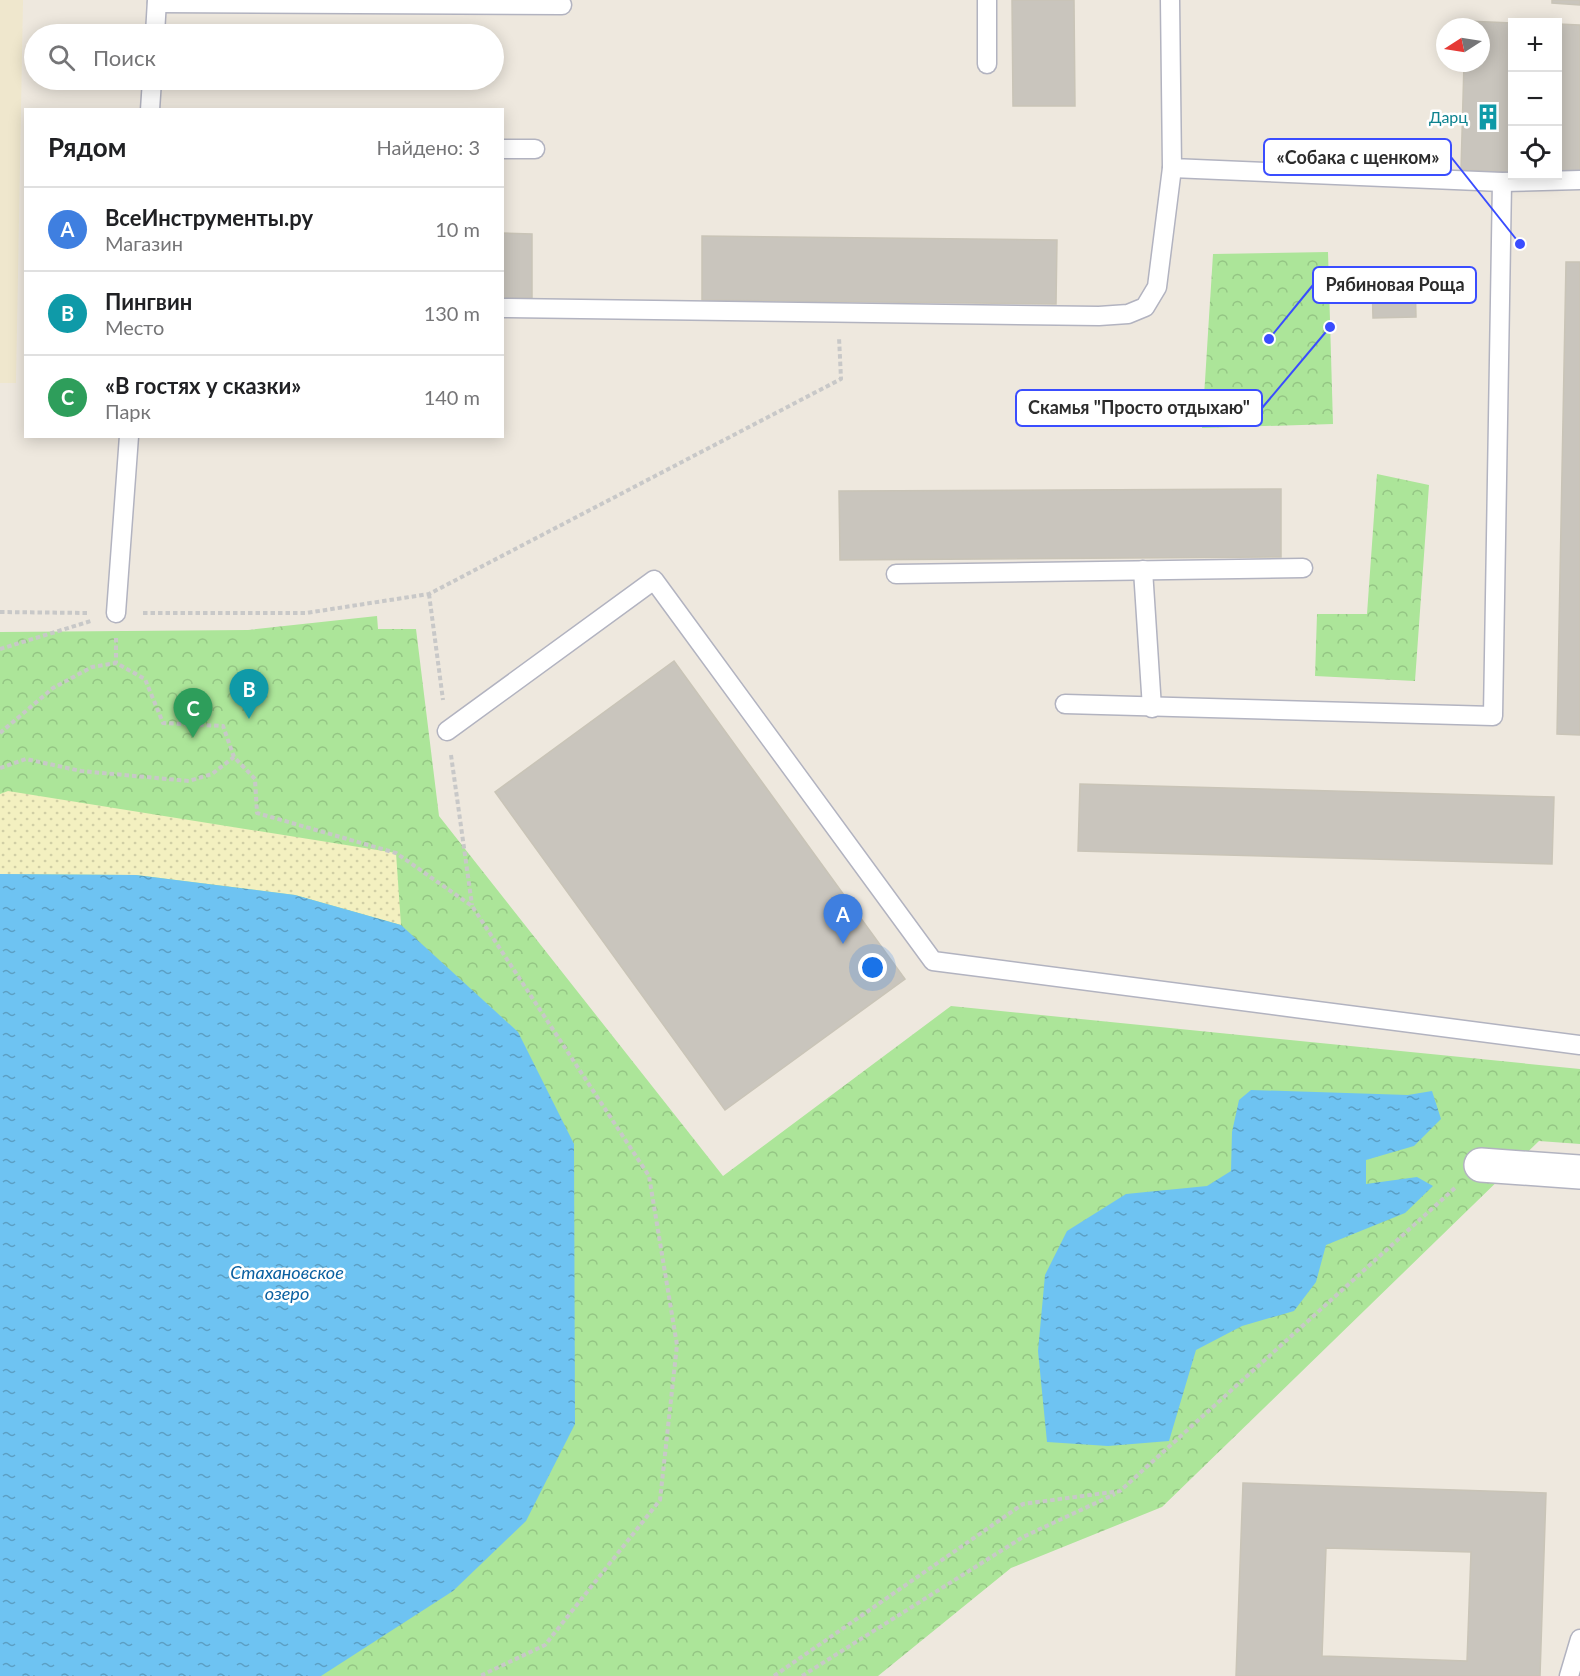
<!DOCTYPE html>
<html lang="ru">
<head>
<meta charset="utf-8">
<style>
  body { margin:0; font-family:Lato,sans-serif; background:#f6f6f6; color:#202124 }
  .controls { position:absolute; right:18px; top:18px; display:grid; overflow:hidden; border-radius:0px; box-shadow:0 3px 15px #0003 }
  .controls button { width:54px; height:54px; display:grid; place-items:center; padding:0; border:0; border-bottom:2px solid #e0e0e0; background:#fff; color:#202124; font:30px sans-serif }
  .compass { position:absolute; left:1436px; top:18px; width:54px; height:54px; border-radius:50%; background:#fff; box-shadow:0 3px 15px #0003; rotate:258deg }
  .you { position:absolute; left:873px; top:968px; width:21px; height:21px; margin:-15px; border:4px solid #fff; border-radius:50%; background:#1a73e8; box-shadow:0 0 0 9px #1a73e833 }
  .badge { display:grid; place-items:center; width:39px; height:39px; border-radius:50%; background:#3a4dff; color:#fff; font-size:20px; font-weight:700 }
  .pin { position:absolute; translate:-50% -50px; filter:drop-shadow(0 2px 3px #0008) }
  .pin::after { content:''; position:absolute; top:32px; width:21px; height:18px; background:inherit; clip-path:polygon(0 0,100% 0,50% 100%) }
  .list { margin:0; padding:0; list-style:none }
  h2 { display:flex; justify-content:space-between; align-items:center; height:78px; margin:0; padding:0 24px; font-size:26px }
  h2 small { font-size:20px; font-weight:400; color:#757577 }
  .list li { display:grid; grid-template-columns:39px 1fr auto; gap:18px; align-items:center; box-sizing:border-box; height:84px; padding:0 24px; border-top:2px solid #e0e0e0 }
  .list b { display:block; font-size:22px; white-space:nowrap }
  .list p { margin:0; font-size:20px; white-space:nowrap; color:#757577 }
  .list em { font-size:20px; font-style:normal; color:#757577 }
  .icon { flex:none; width:33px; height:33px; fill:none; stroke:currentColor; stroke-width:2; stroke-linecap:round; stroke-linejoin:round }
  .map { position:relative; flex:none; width:1580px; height:1676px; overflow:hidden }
  .search { position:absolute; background:#fff; box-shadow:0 3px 15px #0003; left:24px; top:24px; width:480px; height:66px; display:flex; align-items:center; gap:15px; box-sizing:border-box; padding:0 21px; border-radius:33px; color:#757577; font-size:22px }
  .panel { position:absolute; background:#fff; box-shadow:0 3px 15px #0003; left:24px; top:108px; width:480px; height:330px; border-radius:0px }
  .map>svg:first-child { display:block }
  .education { fill:#efe7cd }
  .forest { fill:url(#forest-crowns) }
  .sand { fill:url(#sand-dots) }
  .water { fill:url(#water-ripples) }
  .building { fill:#c9c5bd; stroke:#c9c4b7; stroke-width:1.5; fill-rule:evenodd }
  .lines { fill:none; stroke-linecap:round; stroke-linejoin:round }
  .lane-casing { stroke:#b2b3c0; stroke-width:21 }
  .street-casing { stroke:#b2b3c0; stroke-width:36 }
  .path { stroke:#c8c8c8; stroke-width:4; stroke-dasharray:4.5 3; stroke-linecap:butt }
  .lane { stroke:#fff; stroke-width:18 }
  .street { stroke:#fff; stroke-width:33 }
  .labels { text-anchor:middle; stroke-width:5; stroke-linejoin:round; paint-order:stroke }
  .culture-label { font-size:16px; fill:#0d838f; stroke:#fff; text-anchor:end }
  .water-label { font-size:18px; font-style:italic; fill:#0a60a1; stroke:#fff }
  .leader { fill:none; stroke:#3a4dff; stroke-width:2 }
  .callout-dot { fill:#3a4dff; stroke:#fff; stroke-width:2 }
  .callout { fill:#fff; stroke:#3a4dff; stroke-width:2 }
  .callout-label { font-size:18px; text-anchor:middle; font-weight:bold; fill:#2c2c2c }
</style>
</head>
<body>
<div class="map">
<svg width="1580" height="1676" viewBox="0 0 1580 1676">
  <defs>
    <pattern id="forest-crowns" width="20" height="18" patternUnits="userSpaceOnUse" patternTransform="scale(1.5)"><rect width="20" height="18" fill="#ace599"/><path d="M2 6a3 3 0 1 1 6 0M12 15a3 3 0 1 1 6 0" fill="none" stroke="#94c584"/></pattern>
    <pattern id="sand-dots" width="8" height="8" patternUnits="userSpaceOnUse" patternTransform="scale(1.5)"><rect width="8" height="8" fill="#f3f0c0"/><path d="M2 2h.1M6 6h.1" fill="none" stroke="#d0cea5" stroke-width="1.8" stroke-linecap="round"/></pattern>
    <pattern id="water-ripples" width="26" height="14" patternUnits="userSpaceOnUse" patternTransform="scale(1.5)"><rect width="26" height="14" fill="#6ec3f2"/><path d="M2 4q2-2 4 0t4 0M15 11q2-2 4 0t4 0" fill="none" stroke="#5b9fc4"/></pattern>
  </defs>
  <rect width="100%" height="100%" fill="#eee8de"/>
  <!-- education -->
  <path class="education" d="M0,0H23L16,383H0Z"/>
  <!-- forest -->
  <g class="forest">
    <path d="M1328,252L1333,424L1202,428L1213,254Z"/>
    <path d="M1377,474L1429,485L1415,681L1315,676L1317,614H1367Z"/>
    <path d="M377,616L378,629H416L439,816L723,1176L951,1006L1580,1069V1144L1539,1141L1162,1507L1011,1568L878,1676H0V632L248,630Z"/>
  </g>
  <!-- sand -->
  <path class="sand" d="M8,791L396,853L401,925L295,895L136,875L0,874V794Z"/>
  <!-- water -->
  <g class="water">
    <path d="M0,874L136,875L295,895L401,925L518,1032L574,1144L575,1424L526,1521L453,1591L321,1676H0Z"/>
    <path d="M1251,1090L1408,1095L1432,1091L1441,1119L1414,1146L1366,1160V1184L1417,1177L1433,1186L1405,1213L1326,1245L1316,1282L1294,1311L1242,1326L1196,1350L1169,1441L1108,1446L1047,1442L1038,1351L1045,1275L1067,1231L1126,1194L1207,1186L1231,1171L1232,1132L1239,1100Z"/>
  </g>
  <!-- building -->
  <g class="building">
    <path d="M1012,0H1074L1075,106H1013Z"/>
    <path d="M1552,0H1580V5L1552,3Z"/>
    <path d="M1466,21L1512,23V172L1461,170L1464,63H1481V27H1466Z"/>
    <path d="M1558,24L1580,25V174L1558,173Z"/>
    <path d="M502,233L532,234V298H502Z"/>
    <path d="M702,236L1057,240L1056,304L702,300Z"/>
    <path d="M1566,262H1580V735L1557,734Z"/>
    <path d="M1415,277L1416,317L1373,318L1372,278Z"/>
    <path d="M1281,489V557L840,560L839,491Z"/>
    <path d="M674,661L905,979L725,1110L495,792Z"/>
    <path d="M1080,784L1554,797L1552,864L1078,851Z"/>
    <path d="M1243,1483L1546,1493L1540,1676H1236ZM1326,1548L1471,1552L1467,1661L1322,1656Z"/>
  </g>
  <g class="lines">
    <!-- lane casing -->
    <g class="lane-casing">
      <g id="lane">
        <path d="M987,0V64"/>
        <path d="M1170,0L1172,168L1502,182L1580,180"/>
        <path d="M157,3L562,5"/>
        <path d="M155,34L157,0"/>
        <path d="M150,110L152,80"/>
        <path d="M502,149H535"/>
        <path d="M502,308L1099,316L1128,314L1145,307L1157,287L1172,168"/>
        <path d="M1143,570L1152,708"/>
        <path d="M896,574L1303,568"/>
        <path d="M116,613L129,436"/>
        <path d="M1065,704L1493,716L1502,182"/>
        <path d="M447,731L654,580L933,961L1580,1045"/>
        <path d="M1569,1676L1580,1639"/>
      </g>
    </g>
    <!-- street casing -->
    <g class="street-casing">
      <path id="street" d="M1481,1165L1580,1172"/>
    </g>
    <!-- path -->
    <g class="path">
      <path d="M429,594L443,700"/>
      <path d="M0,612L89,613"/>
      <path d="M143,613H306L429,594L841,379L839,337"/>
      <path d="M116,638V663"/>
      <path d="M0,649L91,621"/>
      <path d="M0,733L53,688L92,667L116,663L145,679L163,723L223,726L234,757L255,779L257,813L396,853L472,906L649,1176L677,1345L660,1500L545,1645L480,1676"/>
      <path d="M451,755L472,905"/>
      <path d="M0,768L26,759L81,771L189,781L212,774L234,757"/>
      <path d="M774,1676L1023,1504L1120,1491L1456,1187"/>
      <path d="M802,1676L1023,1537L1115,1494"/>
    </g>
    <!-- lane -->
    <use href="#lane" class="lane"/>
    <!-- street -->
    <use href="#street" class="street"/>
  </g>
  <!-- icons -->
  <defs>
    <g id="building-bare" transform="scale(2.07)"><path d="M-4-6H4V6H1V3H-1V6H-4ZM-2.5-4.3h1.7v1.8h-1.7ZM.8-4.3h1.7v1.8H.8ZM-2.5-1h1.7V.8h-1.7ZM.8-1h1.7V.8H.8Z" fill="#0f9aa8" stroke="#fff" stroke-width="2.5" paint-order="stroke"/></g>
  </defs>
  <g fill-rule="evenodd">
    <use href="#building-bare" x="1488" y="117"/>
  </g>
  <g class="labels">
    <!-- culture labels -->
    <g class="culture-label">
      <text x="1468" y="123">Дарц</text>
    </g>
    <!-- water labels -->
    <g class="water-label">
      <text x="287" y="1279">Стахановское<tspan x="287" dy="21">озеро</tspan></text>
    </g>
  </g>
  <!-- callouts -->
  <path class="leader" d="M1520 244L1451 157M1269 339L1313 285M1330 327L1262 408"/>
  <g class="callout-dot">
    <circle cx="1520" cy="244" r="6"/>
    <circle cx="1269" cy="339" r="6"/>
    <circle cx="1330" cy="327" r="6"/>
  </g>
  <g class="callout">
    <rect x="1264" y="139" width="187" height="36" rx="6"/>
    <rect x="1313" y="267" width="163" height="36" rx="6"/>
    <rect x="1016" y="390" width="246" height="36" rx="6"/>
  </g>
  <g class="callout-label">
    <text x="1358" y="164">«Собака с щенком»</text>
    <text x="1395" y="291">Рябиновая Роща</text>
    <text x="1139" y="414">Скамья "Просто отдыхаю"</text>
  </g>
</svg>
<div class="controls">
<button>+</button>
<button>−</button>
<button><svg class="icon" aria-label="locate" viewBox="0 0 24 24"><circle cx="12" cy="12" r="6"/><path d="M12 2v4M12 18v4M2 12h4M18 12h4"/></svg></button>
</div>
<svg class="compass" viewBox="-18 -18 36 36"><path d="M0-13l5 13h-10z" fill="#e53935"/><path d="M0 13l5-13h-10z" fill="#757577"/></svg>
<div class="you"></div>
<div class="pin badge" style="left:843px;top:944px;background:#3f7fe0">A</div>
<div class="pin badge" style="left:249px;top:719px;background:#0f9aa8">B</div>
<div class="pin badge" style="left:193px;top:738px;background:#2e9e5b">C</div>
<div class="search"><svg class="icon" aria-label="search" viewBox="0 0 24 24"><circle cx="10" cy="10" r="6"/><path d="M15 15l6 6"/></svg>Поиск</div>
<section class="panel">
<h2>Рядом<small>Найдено: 3</small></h2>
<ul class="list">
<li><span class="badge" style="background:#3f7fe0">A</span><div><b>ВсеИнструменты.ру</b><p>Магазин</p></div><em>10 m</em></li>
<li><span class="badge" style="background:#0f9aa8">B</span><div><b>Пингвин</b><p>Место</p></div><em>130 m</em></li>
<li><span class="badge" style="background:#2e9e5b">C</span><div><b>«В гостях у сказки»</b><p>Парк</p></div><em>140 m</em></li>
</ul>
</section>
</div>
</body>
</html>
